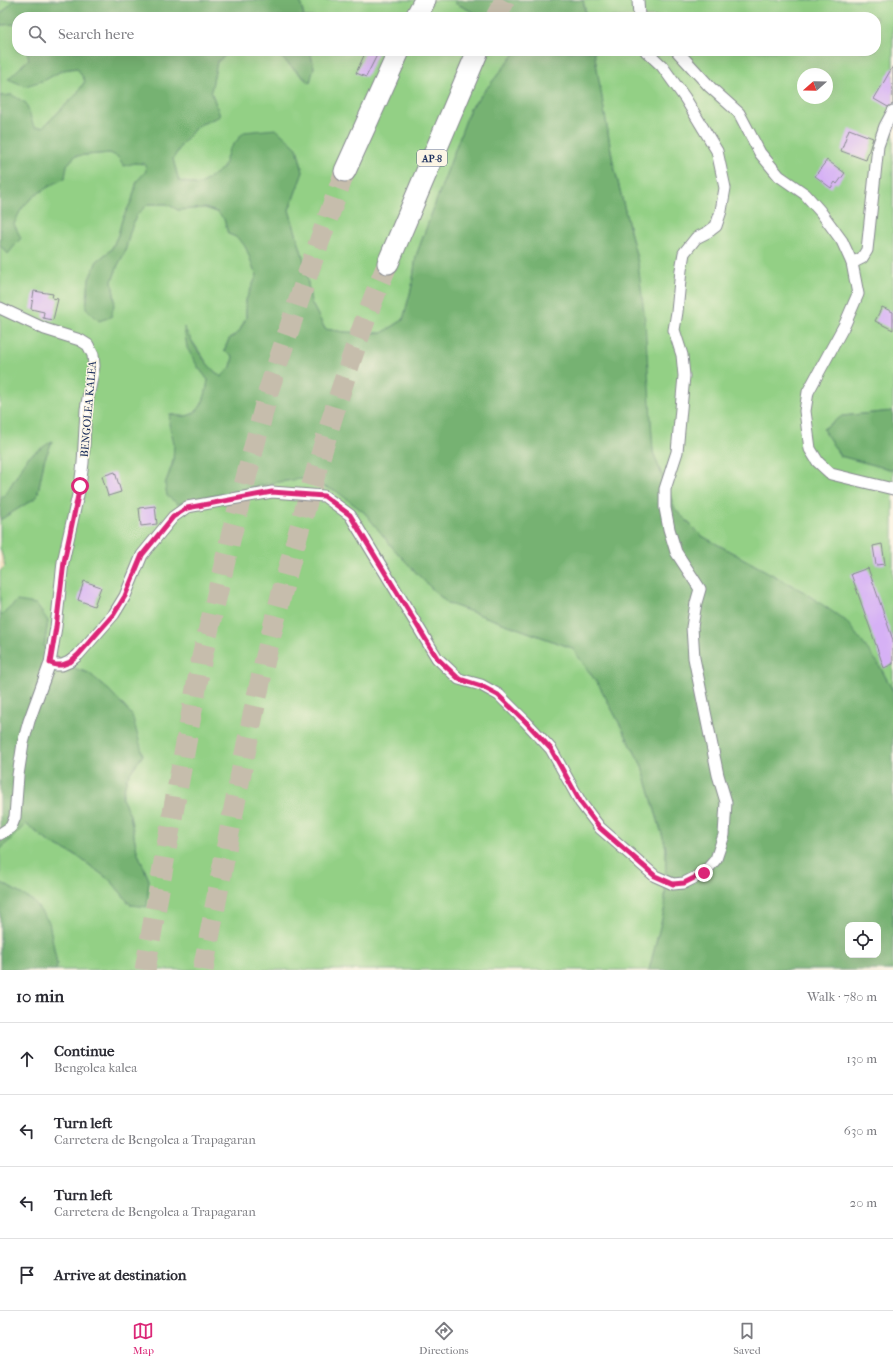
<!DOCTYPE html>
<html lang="en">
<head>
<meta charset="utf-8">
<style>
  body { margin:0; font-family:"IM FELL French Canon",serif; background:#f7f7f7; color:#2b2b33 }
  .controls { position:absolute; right:12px; bottom:12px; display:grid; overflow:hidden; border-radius:8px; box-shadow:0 4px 16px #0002 }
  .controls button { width:36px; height:36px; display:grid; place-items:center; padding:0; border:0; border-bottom:1px solid #e1e1e2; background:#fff; color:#2b2b33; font:20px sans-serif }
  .compass { position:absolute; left:797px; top:68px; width:36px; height:36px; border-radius:50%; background:#fff; box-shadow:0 4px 16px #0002; rotate:250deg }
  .stop { position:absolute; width:12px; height:12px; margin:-9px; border:3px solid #db2777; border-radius:50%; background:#fff }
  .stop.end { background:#db2777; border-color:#fff; box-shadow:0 1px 4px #0008 }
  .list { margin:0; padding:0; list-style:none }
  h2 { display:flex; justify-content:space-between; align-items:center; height:52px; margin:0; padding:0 16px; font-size:17px }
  h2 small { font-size:13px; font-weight:400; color:#7c7c81 }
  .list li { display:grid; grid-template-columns:26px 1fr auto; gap:12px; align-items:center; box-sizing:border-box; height:72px; padding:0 16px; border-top:1px solid #e1e1e2 }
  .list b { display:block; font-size:15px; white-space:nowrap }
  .list p { margin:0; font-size:13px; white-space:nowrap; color:#7c7c81 }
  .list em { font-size:13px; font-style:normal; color:#7c7c81 }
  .icon { flex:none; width:22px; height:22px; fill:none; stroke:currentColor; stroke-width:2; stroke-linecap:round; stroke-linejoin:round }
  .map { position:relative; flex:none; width:893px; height:970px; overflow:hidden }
  .search { position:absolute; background:#fff; box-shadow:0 4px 16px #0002; left:12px; right:12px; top:12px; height:44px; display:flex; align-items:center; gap:10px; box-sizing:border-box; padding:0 14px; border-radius:16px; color:#7c7c81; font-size:15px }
  .sheet { height:340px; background:#fff }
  nav { display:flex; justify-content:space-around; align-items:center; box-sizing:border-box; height:56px; border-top:1px solid #e1e1e2; background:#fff; font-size:11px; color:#7c7c81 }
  nav a { display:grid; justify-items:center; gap:2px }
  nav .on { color:#db2777 }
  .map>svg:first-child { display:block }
  .green { fill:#93d085; stroke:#578072; fill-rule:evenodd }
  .forest { fill:#76b272; stroke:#487068; fill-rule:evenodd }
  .building { fill:#d6b1f5 }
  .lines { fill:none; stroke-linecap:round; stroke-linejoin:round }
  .motorway-tunnel { stroke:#c6bdac; stroke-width:21; stroke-dasharray:21 10; stroke-linecap:butt }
  .minor-casing { stroke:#86888f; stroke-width:13 }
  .motorway-casing { stroke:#86888f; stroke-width:23 }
  .minor { stroke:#fff; stroke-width:11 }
  .motorway { stroke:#fff; stroke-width:21 }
  .route { stroke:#db2777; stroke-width:5 }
  .labels { text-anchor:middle; stroke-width:3; stroke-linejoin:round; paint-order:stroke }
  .shield { fill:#fcf5e5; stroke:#5e6a86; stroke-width:1 }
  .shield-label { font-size:10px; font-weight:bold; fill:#1b2f5e }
  .street-label { font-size:11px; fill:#1b2f5e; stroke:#fcf5e5 }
</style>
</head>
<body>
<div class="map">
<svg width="893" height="970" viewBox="0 0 893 970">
  <rect width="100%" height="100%" fill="#fcf5e5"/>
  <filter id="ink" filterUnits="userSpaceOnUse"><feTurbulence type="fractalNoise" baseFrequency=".025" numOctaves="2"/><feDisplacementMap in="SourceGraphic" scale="8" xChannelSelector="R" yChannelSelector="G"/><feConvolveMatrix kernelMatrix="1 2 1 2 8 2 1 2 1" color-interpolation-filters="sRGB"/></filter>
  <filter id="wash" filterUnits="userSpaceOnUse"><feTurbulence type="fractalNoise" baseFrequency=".012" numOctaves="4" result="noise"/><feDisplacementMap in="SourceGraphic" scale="16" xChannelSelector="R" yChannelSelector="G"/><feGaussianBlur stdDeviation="0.9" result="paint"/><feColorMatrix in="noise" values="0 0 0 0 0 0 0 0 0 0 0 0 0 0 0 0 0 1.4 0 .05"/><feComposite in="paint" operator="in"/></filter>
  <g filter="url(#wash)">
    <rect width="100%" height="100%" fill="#f1e0c0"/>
    <!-- green -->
    <g class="green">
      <path d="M0,0H14L0,15Z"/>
      <path d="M300,0H457L455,3L483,17H304Z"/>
      <path d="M583,0H893V411L842,416L840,456L893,470V691L878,663L804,592L702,536L675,509L653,452L638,263L613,162L594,51H876V17H587ZM803,74H827V98H803Z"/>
      <path d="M17,24V51H27L29,59L21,66L45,80L63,70L77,68L85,81L76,95L43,127L34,128L12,95L0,96V25Z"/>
      <path d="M231,51H274L309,83L314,67L310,51H517L470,109L416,256L412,286L403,320L382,333L345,332L325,329L311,302L304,260L289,210L303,172L297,148L229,150L224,168L199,185L179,181L173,159L182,144L197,126L220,116L211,91L217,62Z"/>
      <path d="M110,153L135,163L145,164L147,171L137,181L132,200L122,220L118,235L111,250L97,261L89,279L86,308L115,301L112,281L118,265L125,252L130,232L136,216L148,204H167L178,210L205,208L217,212L224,219L228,234C251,240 247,259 257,275L246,300V318L239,332L229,339L224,351L233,356L231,367L221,377L209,366L184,329L198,367L208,380C206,394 203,413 186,416C181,417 175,415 170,414C168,428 173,431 174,443C176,456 170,471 165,484L178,504L195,499L222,495L271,483L301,479L337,491L365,513L393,548L423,580L447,603L572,648L600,687L642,766L666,848L665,907L649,970H56L57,964L33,901L0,882V850L26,824L49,842L77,856L111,881L131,905L149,880L137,851L130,815L122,799L127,777L143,755L89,673L73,668L44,647L48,621L2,615L0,613V571L5,566L0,548V520L37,497L44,461L52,442L28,457L5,495L0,498V245L8,254C10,244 11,235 13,226C20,202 44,188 64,178L67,165L75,156Z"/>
    </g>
    <!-- forest -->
    <g class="forest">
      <path d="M14,0H300L304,17H17V24L0,25V15Z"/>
      <path d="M457,0H583L586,17H483L455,3Z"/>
      <path d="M27,51H231L217,62L211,91L220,116L197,126L182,144L173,159L179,181L199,185L223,168L229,150L244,132L276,129L297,148L303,172L289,210L304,260L311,302L325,329L345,332L382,333L403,320L412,286L416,256L470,109L517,51H594L613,162L638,263L645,321L653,452L675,509L702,536L804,592L846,621L878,663L893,691V970H649L665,907L666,848L642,766L600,687L572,648L447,603L423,580L393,548L365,513L336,491L301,479L271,483L222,495L195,499L178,504L167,496L165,484L173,463L174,443L169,424L170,414C175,415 181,417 186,416C203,413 206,394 208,380L198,367L187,348L184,327C194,345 204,364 221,377L231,367L233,356L224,351L229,339L239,332L246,318V300L257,275C247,259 250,240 228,234L224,219L217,212L205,208L178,210L167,204H148L136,216L130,232L125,252L118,265L112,281L115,301L111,317L99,321L86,308L89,279L97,261L111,250L118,235L122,220L132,200L137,181L146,171L145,164L135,163L124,166L118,157L110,153L75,156L67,165L65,178C50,186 34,194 23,207C19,212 17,219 14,224L21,238L8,254L0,245V96L12,95L26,103L34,127H43L76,95L85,81L77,68L63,70L45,80L25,86L8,79L29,59ZM848,925H878V955H848Z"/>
      <path d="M274,51H310L314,67L310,83Z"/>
      <path d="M893,411V470L840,456L823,429L842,416Z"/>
      <path d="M52,441L44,461L37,497L0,520V498L5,495L28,457Z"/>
      <path d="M17,601L36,604L48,621L44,647L73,668L89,673L110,691L132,715L143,755L127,777L122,798L130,815L137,851L149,880L147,907L131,905L111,881L77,856L49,842L26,824L0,850V613L2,615Z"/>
      <path d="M0,882L33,901L49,922L57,964L56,970H0Z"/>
    </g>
    <g id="blocks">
      <!-- building -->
      <g class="building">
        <path d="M366,51H379L366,77L356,73Z"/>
        <path d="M893,66V104L888,107L874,99Z"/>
        <path d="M849,129L873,138L866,160L841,151Z"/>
        <path d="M827,160L845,173L837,184L835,182L831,188L815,176Z"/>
        <path d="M34,291L53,294L52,298L58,299L53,320L43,318L44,312L31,309Z"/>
        <path d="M882,307L893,312V330L875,321Z"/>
        <path d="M115,472L121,492L108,496L102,476Z"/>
        <path d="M155,506L157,524L141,526L139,508Z"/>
        <path d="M882,544L885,564L876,565L873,546Z"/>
        <path d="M868,568L893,640V664L884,668L851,574Z"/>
        <path d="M84,581L101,587L94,606L78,600Z"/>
      </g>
    </g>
  </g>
  <g filter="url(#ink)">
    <use href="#blocks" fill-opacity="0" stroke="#86888f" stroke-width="1"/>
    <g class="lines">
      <!-- motorway-tunnel -->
      <g class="motorway-tunnel">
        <path d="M496,17L505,0"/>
        <path d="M145,970L166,850L202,657L232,532L269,389L309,270L345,171"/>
        <path d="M203,970C223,866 242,762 265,660C279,601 295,543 312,485C334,410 357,335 388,263"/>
      </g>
      <!-- minor casing -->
      <g class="minor-casing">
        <g id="minor">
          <path d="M638,0L639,17"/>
          <path d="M677,51L710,87L739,113L760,153L779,176L805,194L820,211L842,241L852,263L858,294L845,324L808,392L805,411L810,449L818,462L831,474L893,489"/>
          <path d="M852,263L862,258L867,250L878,146L885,126L893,111"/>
          <path d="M0,308L45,329L80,340L88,345L93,355L94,366L86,409L83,463L80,486L63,562L56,627L50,663L29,721L23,743L18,775L15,817L11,827L0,834"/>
          <path d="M50,663L56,665H62L69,662L78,655L114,614L125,596L142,555L173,517L187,507L272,492L324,496L350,515L437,658L459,679L481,685L499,695L525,721L551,749L581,803L600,828L655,876L673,884L684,883L704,873L716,859L724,835L726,802L718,775L694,658L692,627L696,603L700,589L676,552L669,529L665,508V489L677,452L684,376L682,355L674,330L677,312L681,270L684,253L696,238L708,232L716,226L721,211L725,188L717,151L685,98L662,66L646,51"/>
        </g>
      </g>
      <!-- motorway casing -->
      <g class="motorway-casing">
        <g id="motorway">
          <path d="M416,17L425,0"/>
          <path d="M345,171L399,51"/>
          <path d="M388,263L477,53"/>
        </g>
      </g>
      <!-- minor -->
      <use href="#minor" class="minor"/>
      <!-- motorway -->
      <use href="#motorway" class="motorway"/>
    </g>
  </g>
  <g class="lines" filter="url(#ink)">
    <!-- route -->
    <path class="route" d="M80,486L64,562L56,627L50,663L56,665H62L70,662L78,655L114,614L125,596L142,555L173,517L187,508L272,492L324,496L350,515L437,658L459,679L481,686L498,695L525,721L551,749L581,803L600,828L655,876L673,884L684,883L704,873"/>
  </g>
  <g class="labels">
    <!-- shield labels -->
    <rect class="shield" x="417" y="150" width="30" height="16" rx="3"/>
    <g class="shield-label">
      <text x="432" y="162">AP-8</text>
    </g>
    <!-- street labels -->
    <g class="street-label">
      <text transform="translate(88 409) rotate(-85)" y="4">BENGOLEA KALEA</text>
    </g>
  </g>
</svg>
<div class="controls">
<button><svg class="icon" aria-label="locate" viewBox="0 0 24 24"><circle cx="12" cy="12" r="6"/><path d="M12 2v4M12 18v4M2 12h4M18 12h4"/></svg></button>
</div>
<svg class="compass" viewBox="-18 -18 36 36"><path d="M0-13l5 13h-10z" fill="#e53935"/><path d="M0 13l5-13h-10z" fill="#7c7c81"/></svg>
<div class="stop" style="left:80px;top:486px"></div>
<div class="stop end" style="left:704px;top:873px"></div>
<div class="search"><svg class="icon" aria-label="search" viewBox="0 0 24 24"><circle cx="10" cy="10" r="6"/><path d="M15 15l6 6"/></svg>Search here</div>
</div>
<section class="sheet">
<h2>10 min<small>Walk · 780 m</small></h2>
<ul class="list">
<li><svg class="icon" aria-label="ahead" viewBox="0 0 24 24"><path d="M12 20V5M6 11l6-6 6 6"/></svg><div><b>Continue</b><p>Bengolea kalea</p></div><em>130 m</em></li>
<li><svg class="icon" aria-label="left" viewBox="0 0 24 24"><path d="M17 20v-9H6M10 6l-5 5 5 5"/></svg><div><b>Turn left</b><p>Carretera de Bengolea a Trapagaran</p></div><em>630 m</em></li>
<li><svg class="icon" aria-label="left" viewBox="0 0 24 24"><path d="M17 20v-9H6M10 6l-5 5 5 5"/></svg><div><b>Turn left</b><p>Carretera de Bengolea a Trapagaran</p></div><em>20 m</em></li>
<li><svg class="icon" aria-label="arrive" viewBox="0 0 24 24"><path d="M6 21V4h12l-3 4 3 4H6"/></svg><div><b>Arrive at destination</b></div></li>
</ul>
</section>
<nav>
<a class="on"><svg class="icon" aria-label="map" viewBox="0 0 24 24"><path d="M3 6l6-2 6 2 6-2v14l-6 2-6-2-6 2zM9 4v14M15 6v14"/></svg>Map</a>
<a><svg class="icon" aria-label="directions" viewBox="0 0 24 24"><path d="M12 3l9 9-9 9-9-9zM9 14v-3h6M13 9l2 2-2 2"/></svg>Directions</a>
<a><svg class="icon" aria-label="saved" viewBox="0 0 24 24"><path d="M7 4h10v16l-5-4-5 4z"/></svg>Saved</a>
</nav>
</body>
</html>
